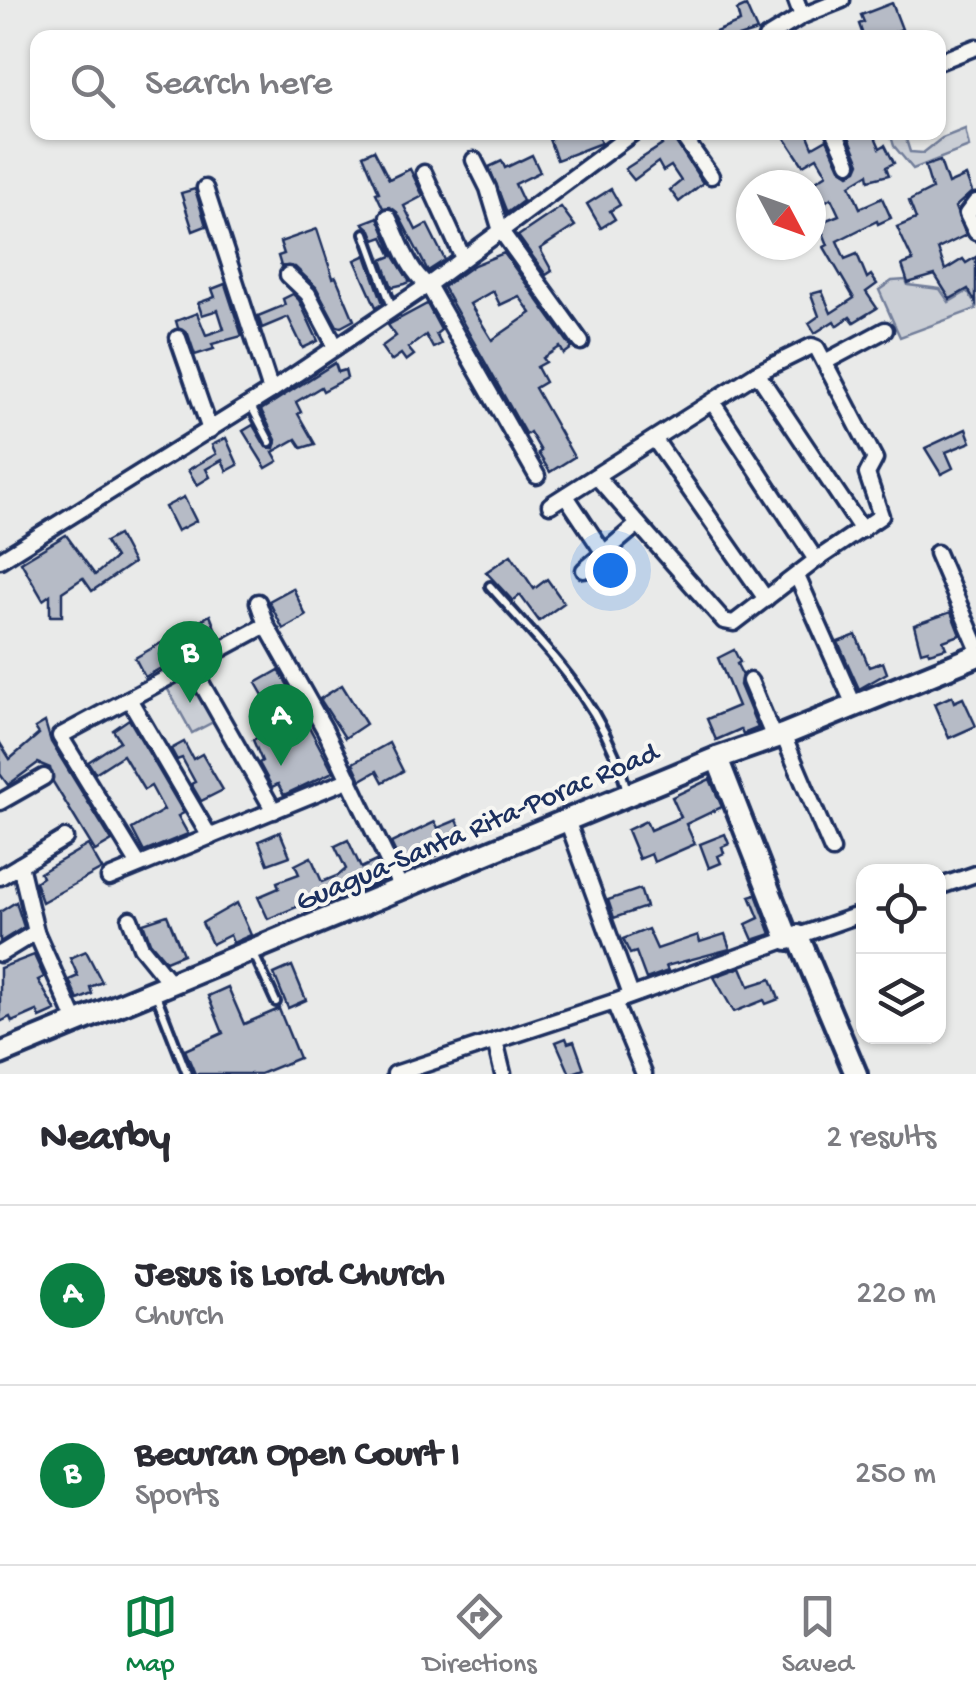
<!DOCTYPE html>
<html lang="en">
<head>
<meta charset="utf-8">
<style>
  body { margin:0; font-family:"Gochi Hand",sans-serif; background:#f2f2f3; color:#2b2b33 }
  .controls { position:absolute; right:30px; bottom:30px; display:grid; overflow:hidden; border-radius:20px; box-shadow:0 2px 8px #0004 }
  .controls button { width:90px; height:90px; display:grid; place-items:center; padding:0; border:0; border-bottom:2px solid #e1e1e2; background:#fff; color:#2b2b33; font:50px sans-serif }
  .compass { position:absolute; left:736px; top:170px; width:90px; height:90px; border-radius:50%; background:#fff; box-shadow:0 2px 8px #0004; rotate:131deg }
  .you { position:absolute; left:610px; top:570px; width:35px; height:35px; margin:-25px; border:8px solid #fff; border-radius:50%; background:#1a73e8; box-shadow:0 0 0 15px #1a73e833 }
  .badge { display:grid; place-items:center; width:65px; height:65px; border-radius:50%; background:#0b8043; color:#fff; font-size:32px; font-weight:700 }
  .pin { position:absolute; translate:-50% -82px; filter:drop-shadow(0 2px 5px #0008) }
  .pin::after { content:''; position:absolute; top:52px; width:35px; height:30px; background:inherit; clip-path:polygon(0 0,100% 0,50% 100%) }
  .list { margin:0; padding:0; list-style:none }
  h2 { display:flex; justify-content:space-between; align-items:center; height:130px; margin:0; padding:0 40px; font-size:42px }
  h2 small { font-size:32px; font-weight:400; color:#7c7c81 }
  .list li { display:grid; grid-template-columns:65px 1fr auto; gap:30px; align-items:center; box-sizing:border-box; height:180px; padding:0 40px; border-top:2px solid #e1e1e2 }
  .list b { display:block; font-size:38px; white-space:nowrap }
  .list p { margin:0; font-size:32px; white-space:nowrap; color:#7c7c81 }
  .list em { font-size:32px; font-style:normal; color:#7c7c81 }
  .icon { flex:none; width:55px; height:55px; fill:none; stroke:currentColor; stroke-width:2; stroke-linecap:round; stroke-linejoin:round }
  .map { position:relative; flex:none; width:976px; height:1074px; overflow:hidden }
  .search { position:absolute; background:#fff; box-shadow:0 2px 8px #0004; left:30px; right:30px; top:30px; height:110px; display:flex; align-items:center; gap:25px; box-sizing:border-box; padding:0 35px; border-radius:20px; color:#7c7c81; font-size:38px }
  .sheet { height:490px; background:#fff }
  nav { display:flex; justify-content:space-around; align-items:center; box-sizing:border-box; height:140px; border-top:2px solid #e1e1e2; background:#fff; font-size:28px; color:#7c7c81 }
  nav a { display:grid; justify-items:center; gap:5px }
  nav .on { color:#0b8043 }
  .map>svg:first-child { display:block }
  .green { fill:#caced5; stroke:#727e9a; stroke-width:2.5 }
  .building { fill:#b6bbc6; stroke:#1b2f5e; stroke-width:2.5; fill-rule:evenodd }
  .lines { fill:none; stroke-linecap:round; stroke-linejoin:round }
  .lane-casing { stroke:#1b2f5e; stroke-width:14 }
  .street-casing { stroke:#1b2f5e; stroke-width:21 }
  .secondary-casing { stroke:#1b2f5e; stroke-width:28 }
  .lane { stroke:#f6f6f2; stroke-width:6 }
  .street { stroke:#f6f6f2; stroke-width:14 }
  .secondary { stroke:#f6f6f2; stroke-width:20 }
  .labels { text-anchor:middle; stroke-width:8; stroke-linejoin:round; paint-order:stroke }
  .street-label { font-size:30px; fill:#1b2f5e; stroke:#f6f6f2 }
</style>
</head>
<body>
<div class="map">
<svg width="976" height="1074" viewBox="0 0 976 1074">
  <rect width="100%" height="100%" fill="#e9eae9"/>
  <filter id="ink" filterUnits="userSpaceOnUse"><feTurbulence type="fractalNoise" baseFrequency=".01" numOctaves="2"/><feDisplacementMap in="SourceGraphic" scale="20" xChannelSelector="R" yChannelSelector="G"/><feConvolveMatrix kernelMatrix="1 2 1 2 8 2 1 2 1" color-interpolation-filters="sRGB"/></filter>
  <g filter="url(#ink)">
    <!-- green -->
    <g class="green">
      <path d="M965,129L969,147L913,169L894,146L890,133H904L910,152L923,153L942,138Z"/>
      <path d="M906,280L908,285L940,289L949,302L968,291L973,300H976V309L900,337L879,290L892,281Z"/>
      <path d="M189,674L215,721L192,733L166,686Z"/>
    </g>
    <!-- building -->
    <g class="building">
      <path d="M892,3L902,29L881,38H864L859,24L864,22L861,15Z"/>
      <path d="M746,6L757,31L735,38H701L740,22L737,10Z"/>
      <path d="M552,132H596L601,143L557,160L549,139L553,137Z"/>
      <path d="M781,132H812L808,135L813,147L827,139L840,168L849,174L857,170L860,163L847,132H873L880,148L885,145L894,163L886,167L889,175L869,180L868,174L850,185L860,208L882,198L891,218L878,224L877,221L837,241L845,259L857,254L867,278L871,275L877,284L866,292L877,308L854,322L850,317L837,326L834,321L815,333L809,323L819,316L811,294L822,291L831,313L854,298L824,247L828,245L819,223L839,215L831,198L811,211V184L827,174L817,157L803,165Z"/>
      <path d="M670,133L703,183L679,202L670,190L681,181L671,166L663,171L658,162L634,180L625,169L662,145L659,140Z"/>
      <path d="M374,150L389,179L410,169L423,196L404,206L416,230L427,224L445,260L428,271L397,212L390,207L383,208L376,193L379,192L363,155Z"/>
      <path d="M532,155L540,172L515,184L523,201L507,213L489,167L502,161L505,168Z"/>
      <path d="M940,161L948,184L966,176L972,192L955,207L966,235L938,249L945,270L963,259L966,263L976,257V303L968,289L950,299L935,275L908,283L902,265L913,261L897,227L916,219L909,201L932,189L925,166Z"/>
      <path d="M195,189L206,226L193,231L181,193Z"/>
      <path d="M611,189L620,205L610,211L615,219L601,228L587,204Z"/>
      <path d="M561,207L575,226L540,249L552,271L546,275L518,236Z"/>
      <path d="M378,217L395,258L410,282L405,284L392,287L382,260L392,256L383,237L375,240L371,230L363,223Z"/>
      <path d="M317,229L333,278L336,277L354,320L341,327L337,326L316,287L295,267L281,266L278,256L284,254L280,242Z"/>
      <path d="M504,253L572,348L564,354L560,347L543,358L546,362L537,367L545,382L535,388L574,457L550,472L538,453L541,451L530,432L526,435L443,287L474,265ZM493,291L500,305L519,296L531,313L492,340L470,304Z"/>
      <path d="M366,255L383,303L376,307L355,260Z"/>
      <path d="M225,284L242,336L212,344L214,349L195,355L188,334L178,328L176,321L197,313L206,335L224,329L218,310L202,315L198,303L215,297L212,289Z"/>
      <path d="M293,294L299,300L318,341L303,348L288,317L262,328L258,316L285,305L283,299Z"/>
      <path d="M427,304L441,330L436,334L441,344L433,348L426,335L408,348L414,355L406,361L401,354L391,361L381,347L396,336L388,325Z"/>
      <path d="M335,363L338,372L345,370L347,378L323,391L321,387L296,402L301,412L298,414L315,444L302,448L296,439L273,452L278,461L266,468L243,431L253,425L266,447L274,448L276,440L261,410Z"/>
      <path d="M966,429L971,442L946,452L953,468L941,474L925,448Z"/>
      <path d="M226,438L238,465L227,471L222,460L206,469L210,477L197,485L188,470L216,454L212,445Z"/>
      <path d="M184,497L196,521L177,531L165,507Z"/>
      <path d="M66,535L95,575L115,558L105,542L118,535L133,563L92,591L83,578L62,592V616H50V595L43,600L21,562Z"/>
      <path d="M511,555L534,589L547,579L564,603L539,621L520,595L513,601L486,572Z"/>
      <path d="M293,588L306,616L283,629L269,601Z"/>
      <path d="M951,612L960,635L943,641L946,648L929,653L928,650L921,652L914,625Z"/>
      <path d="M210,615L218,636L145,677L135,658Z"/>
      <path d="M856,635L869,667L883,662L887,673L859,689L838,642Z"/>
      <path d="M734,650L740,662L737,664L742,674L740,685L758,728L743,734L741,729L716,740L707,719L738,706L718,658Z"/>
      <path d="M279,670L291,691L268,704L256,683Z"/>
      <path d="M342,685L366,724L345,738L320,699Z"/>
      <path d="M952,696L954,702L963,698L976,726L949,738L934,704Z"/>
      <path d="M298,706L333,772L284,795L278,784L272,787L259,763L262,761L253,740L275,727L273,723Z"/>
      <path d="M129,719L184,813L178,816L188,834L144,852L132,829L164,810L151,786L144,790L123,755L95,773L88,762L120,741L113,730Z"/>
      <path d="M45,722L51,742L112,841L95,851L53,782L50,768L38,763L8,785L0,774V743L10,759L39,734L35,728Z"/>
      <path d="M184,742L193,759L202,754L223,790L201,801L191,784L195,782L182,758L177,760L171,749Z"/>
      <path d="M389,743L403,771L383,782L377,771L361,780L353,763Z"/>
      <path d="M710,779L722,807L686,824L695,844L654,862L651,854L639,859L627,830L646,821L650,830L681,817L672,797Z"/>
      <path d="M457,820L465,838L447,846L449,851L403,868L391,843L435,822L438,828Z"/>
      <path d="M280,832L290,856L268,864L259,841Z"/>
      <path d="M725,834L729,844L722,847L724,853L718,856L721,863L709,868L700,844Z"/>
      <path d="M348,840L361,868L376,861L385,880L314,908L311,901L268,919L258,897L279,888L277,882L299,874L295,865L311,857L322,882L339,875L346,869L335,846Z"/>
      <path d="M88,845L102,869L42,902L35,882L42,877L40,873Z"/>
      <path d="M640,889L646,907L614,918L608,900Z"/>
      <path d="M756,894L771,934L753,940L746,924L759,918L750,896Z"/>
      <path d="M16,902L24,927L0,942V912Z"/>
      <path d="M237,903L251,935L233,943L230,935L212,944L202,923Z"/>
      <path d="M167,915L183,954L166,961L150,942L143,923Z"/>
      <path d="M648,929L657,949L698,935L700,942L725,934L730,949L666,966L668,971L646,979L636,952L630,954L623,939Z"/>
      <path d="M86,951L102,982L90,987L92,994L78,1000L69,980L78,976L70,958Z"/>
      <path d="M34,955L44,977L38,980L56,1011L40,1018L37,1011L12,1022L10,1017L0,1022V968Z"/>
      <path d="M292,966L306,1000L288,1008L274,974Z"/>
      <path d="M741,967L749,986L771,979L779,999L766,1004L764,1000L734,1012L714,977Z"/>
      <path d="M228,987L244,1024L279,1009L299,1058L260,1074H195L185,1050L223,1033L208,996Z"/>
      <path d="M566,1038L568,1043L574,1041L584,1069L570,1074L556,1042Z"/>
    </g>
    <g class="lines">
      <!-- lane casing -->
      <g class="lane-casing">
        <g id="lane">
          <path d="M365,233L392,307"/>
          <path d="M251,406L270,442"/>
          <path d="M490,586C549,653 602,701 627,790"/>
          <path d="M253,952L276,1002"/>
          <path d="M155,992L187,1074"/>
        </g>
      </g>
      <!-- street casing -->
      <g class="street-casing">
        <g id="street">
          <path d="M796,0L802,16"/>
          <path d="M766,38L802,16L842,0"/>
          <path d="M938,62L976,47"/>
          <path d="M680,132L711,176"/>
          <path d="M835,132L849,163"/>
          <path d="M474,160L488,188L501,231L581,342"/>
          <path d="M424,173L463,258"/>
          <path d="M205,188L271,391"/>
          <path d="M976,202L967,214L976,232"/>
          <path d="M388,217C399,239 408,271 428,285L537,476"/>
          <path d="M288,275L308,294L336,347"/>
          <path d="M178,338L210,430"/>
          <path d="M825,362L885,330"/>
          <path d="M757,373L862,530"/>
          <path d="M713,403L816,560"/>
          <path d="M655,440L766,599"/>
          <path d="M566,496L604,553"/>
          <path d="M550,505L757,373L812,346L817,348L875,459L867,474L881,516L816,560L734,623L724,621L597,477"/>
          <path d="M937,553L976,644"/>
          <path d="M0,560L271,391L428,285L634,132"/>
          <path d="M584,570L637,525"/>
          <path d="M797,576L854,705"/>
          <path d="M258,602L266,625L325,730L401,888"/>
          <path d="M191,665L274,811"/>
          <path d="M750,681L774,738"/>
          <path d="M129,699L210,837"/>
          <path d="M783,735L832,850"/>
          <path d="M0,802L44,777"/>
          <path d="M567,820L631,995"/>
          <path d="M20,865L36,932L76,1022"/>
          <path d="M139,865L60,736L266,625"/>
          <path d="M0,877L65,838"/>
          <path d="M109,878L350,779"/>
          <path d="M938,887L976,874"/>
          <path d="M130,919L141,947L171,984"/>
          <path d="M798,936L864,913"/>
          <path d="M0,954L36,932"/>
          <path d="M614,1002L644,1074"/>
          <path d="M495,1041L503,1074"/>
          <path d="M395,1074L614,1002L788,939"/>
        </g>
      </g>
      <!-- secondary casing -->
      <g class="secondary-casing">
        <g id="secondary">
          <path d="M717,758L788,939L798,936L856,1074"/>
          <path d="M0,1054L717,758L783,735L976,656"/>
        </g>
      </g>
      <!-- lane -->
      <use href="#lane" class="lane"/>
      <!-- street -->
      <use href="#street" class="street"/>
      <!-- secondary -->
      <use href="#secondary" class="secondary"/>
    </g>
  </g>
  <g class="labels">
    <!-- street labels -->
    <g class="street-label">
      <text transform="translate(476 825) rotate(-23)" y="10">Guagua-Santa Rita-Porac Road</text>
    </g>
  </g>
</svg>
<div class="controls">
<button><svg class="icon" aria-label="locate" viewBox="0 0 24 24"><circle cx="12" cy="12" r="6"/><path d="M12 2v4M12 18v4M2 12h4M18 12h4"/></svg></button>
<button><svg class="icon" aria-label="layers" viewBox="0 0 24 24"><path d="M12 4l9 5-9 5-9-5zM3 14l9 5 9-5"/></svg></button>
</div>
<svg class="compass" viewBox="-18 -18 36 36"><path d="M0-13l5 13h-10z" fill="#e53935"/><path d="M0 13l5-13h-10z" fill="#7c7c81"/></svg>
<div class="you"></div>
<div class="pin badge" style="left:281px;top:766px">A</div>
<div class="pin badge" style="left:190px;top:703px">B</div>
<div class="search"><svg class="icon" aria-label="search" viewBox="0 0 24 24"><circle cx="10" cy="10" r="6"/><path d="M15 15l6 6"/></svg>Search here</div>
</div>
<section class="sheet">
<h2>Nearby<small>2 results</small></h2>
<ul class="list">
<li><span class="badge">A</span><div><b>Jesus is Lord Church</b><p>Church</p></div><em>220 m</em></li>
<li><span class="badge">B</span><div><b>Becuran Open Court I</b><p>Sports</p></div><em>250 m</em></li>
</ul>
</section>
<nav>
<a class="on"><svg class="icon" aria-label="map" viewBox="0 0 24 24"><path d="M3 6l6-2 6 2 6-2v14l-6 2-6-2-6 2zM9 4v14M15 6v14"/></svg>Map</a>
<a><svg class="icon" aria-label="directions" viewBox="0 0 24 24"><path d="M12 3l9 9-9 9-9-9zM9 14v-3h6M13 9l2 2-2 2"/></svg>Directions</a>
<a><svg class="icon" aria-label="saved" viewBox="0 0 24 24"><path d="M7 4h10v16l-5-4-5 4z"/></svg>Saved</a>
</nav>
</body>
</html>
